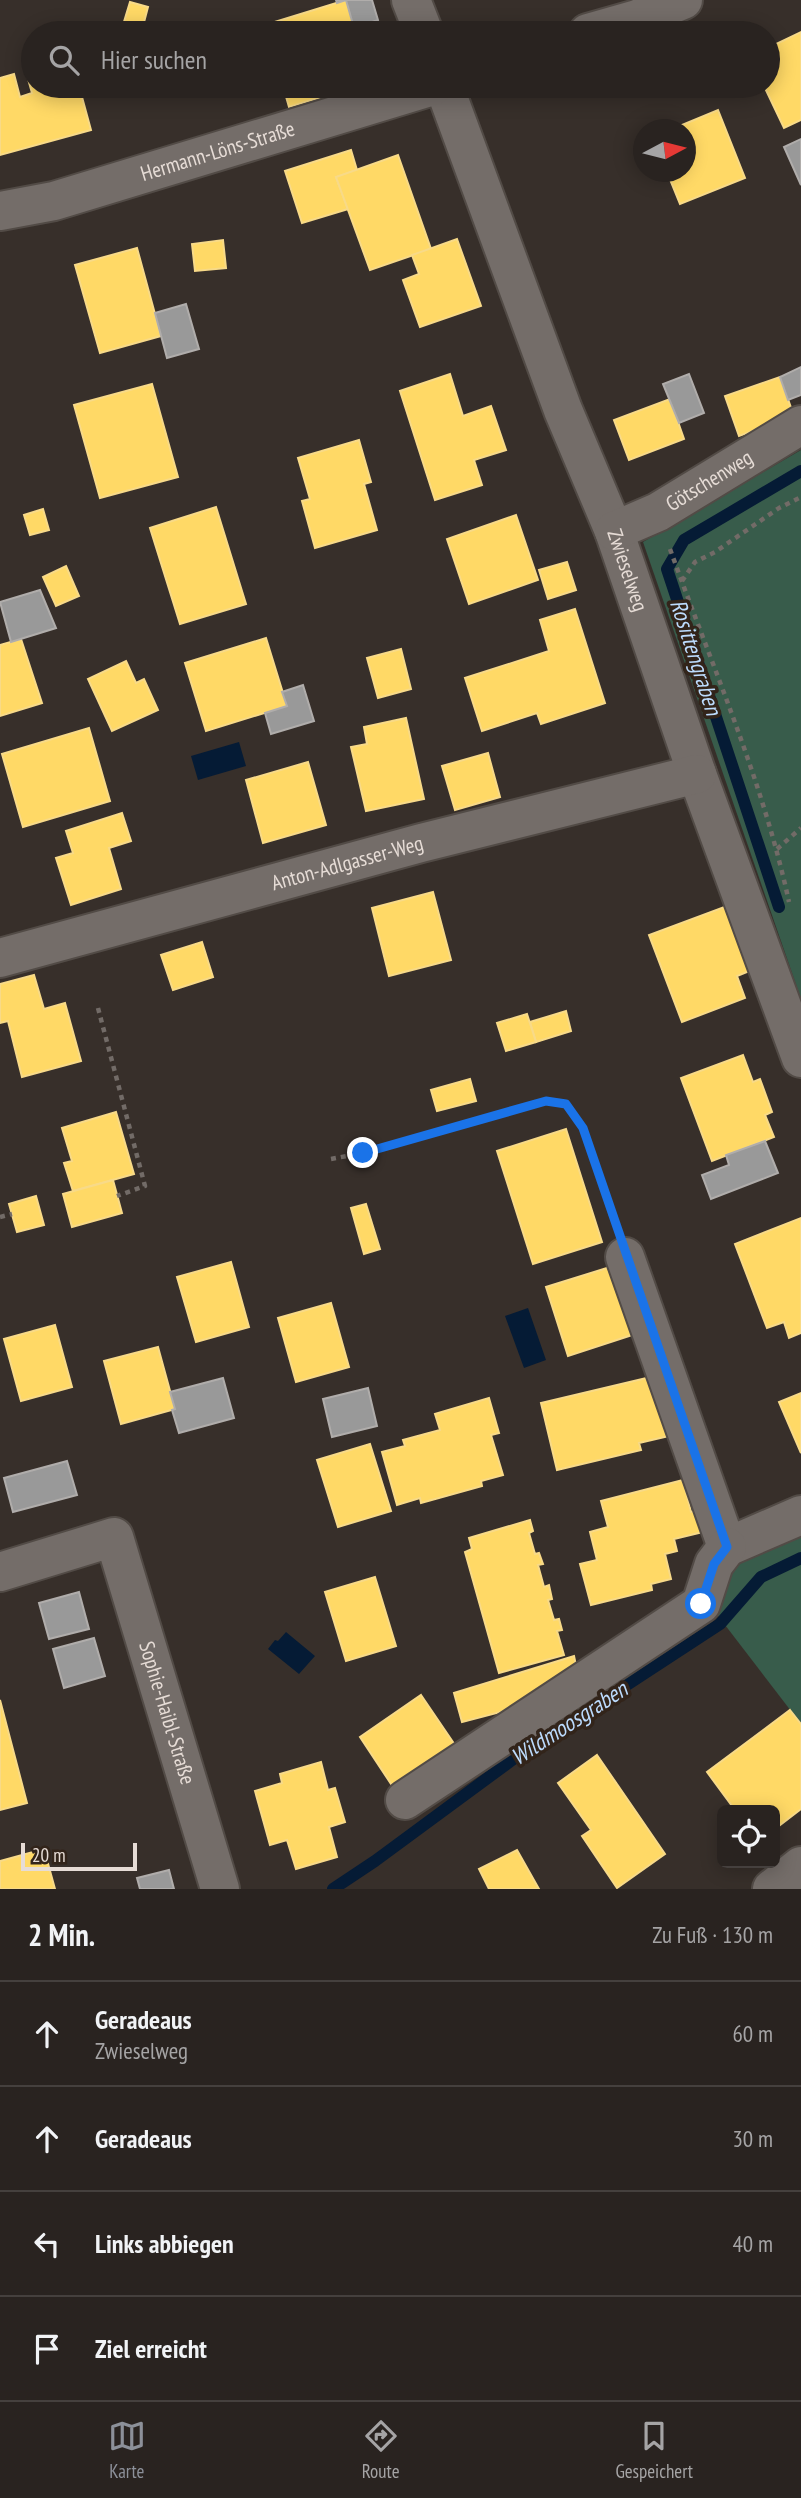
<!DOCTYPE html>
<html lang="de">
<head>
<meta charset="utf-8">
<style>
  body { margin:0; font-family:"PT Sans Narrow",sans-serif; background:#352f2d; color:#f1f3f6 }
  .controls { position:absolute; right:21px; bottom:21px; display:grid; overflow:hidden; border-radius:10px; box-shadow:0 4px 18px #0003 }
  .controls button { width:63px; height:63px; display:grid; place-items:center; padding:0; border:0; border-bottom:2px solid #45403e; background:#292320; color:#f1f3f6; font:35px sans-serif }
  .compass { position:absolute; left:633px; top:119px; width:63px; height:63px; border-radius:50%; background:#292320; box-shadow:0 4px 18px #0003; rotate:83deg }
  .scale { position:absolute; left:21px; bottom:18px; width:116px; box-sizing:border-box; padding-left:7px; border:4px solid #e6dcd6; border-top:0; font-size:19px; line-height:24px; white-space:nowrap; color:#e6dcd6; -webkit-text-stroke:5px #32241a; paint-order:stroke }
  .stop { position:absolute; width:21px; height:21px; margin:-16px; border:5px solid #1a73e8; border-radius:50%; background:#fff }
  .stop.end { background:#1a73e8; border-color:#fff; box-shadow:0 2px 7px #0008 }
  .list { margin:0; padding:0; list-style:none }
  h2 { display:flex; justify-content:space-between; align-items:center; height:91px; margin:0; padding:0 28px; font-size:30px }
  h2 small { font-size:23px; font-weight:400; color:#a5a4a5 }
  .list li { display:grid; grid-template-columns:46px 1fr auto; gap:21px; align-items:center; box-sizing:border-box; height:105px; padding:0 28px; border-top:2px solid #45403e }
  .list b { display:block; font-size:26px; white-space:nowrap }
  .list p { margin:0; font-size:23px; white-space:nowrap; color:#a5a4a5 }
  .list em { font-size:23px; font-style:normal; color:#a5a4a5 }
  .icon { flex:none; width:38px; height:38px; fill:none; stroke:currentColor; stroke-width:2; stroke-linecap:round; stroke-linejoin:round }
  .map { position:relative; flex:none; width:801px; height:1889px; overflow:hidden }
  .search { position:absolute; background:#292320; box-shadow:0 4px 18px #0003; left:21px; right:21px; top:21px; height:77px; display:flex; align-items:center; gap:18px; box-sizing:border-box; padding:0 24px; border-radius:38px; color:#a5a4a5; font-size:26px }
  .sheet { height:511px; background:#292320 }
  nav { display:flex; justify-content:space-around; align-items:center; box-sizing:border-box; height:98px; border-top:2px solid #45403e; background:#292320; font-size:19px; color:#a5a4a5 }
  nav a { display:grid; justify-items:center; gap:4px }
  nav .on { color:#8c9099 }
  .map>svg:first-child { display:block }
  .green { fill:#385c4b }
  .water { fill:#051b35 }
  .homes { fill:#ffd966; stroke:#f8da88; stroke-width:2 }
  .industry { fill:#999; stroke:#b0adab; stroke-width:2 }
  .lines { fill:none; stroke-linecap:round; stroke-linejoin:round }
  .stream { stroke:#051b35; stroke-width:12 }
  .minor-casing { stroke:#524b46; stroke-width:42 }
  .path { stroke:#726b67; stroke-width:4.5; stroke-dasharray:5 5; stroke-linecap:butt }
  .minor { stroke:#746d69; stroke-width:38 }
  .route { stroke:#1a73e8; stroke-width:9 }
  .labels { text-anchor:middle; stroke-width:7; stroke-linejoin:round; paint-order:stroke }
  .street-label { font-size:21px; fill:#e6dcd6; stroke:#32241a }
  .water-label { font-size:23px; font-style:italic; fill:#bcdbfd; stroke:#32241a }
</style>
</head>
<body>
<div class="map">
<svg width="801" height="1889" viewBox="0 0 801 1889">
  <rect width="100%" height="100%" fill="#372f2a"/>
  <!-- green -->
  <g class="green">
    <path d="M801,450V999L643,542Z"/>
    <path d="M801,1532V1724L712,1608L734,1564Z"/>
  </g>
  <!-- water -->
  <g class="water">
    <path d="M239,742L246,766L198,780L191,756Z"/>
    <path d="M528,1308L546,1360L524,1368L505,1316Z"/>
    <path d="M286,1632L315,1656L299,1674L268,1649L275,1640L278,1641Z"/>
  </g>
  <!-- homes -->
  <g class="homes">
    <path d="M346,0L356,33H267L265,25Z"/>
    <path d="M130,2L148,7L142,30L123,25Z"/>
    <path d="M801,32V120L784,128L764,86H768V48Z"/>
    <path d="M33,70V86H79L91,130L0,155V78L14,74L20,97L32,93L26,72Z"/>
    <path d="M283,86H358L289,107Z"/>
    <path d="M718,110L745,178L680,204L667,172H686V130H670Z"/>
    <path d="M351,150L357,170L336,177L348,209L302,223L285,171Z"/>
    <path d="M398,155L431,249L370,270L336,177Z"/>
    <path d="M457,239L481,306L420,327L403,280L419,274L412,255Z"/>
    <path d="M223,240L226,268L195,271L192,244Z"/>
    <path d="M137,248L161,336L100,353L75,265Z"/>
    <path d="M450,374L463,416L491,406L506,450L474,460L482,485L435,500L400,391Z"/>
    <path d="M780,377L794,416L739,436L725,396Z"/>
    <path d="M152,384L178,477L100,498L74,405Z"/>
    <path d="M670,399L684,439L629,460L614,420Z"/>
    <path d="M359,440L371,482L364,484L377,530L315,548L302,501L310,499L298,458Z"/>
    <path d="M216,507L246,604L180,624L150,528Z"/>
    <path d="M43,509L49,530L30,535L24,515Z"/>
    <path d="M516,515L538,580L469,604L447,539Z"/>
    <path d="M567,562L576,590L548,599L539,570Z"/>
    <path d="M66,566L79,596L56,606L43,577Z"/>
    <path d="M575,609L605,703L541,724L537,713L482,731L465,678L549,651L540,620Z"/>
    <path d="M266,638L287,706L206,731L185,663Z"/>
    <path d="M21,639L42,703L0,716V645Z"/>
    <path d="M401,649L411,689L378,698L367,658Z"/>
    <path d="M126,661L136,683L144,679L158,710L112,731L88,679Z"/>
    <path d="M406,718L424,799L366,811L351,747L367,744L364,727Z"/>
    <path d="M89,728L110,801L23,827L2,754Z"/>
    <path d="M488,753L500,797L455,810L442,766Z"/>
    <path d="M308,762L326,825L263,843L246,780Z"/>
    <path d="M122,813L131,841L109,848L121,889L71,905L56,858L73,853L66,831Z"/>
    <path d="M433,892L451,960L389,976L372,908Z"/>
    <path d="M727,906L752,970L737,976L745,998L682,1022L649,935Z"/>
    <path d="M202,942L213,977L173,990L161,955Z"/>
    <path d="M34,975L44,1009L65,1003L81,1061L22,1077L8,1021L0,1023V984Z"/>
    <path d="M566,1011L571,1031L536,1042L530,1022Z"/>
    <path d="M527,1014L536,1042L506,1051L497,1023Z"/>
    <path d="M743,1055L753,1082L760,1079L772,1112L765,1115L774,1137L712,1161L681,1078Z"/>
    <path d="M470,1079L476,1101L437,1111L431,1090Z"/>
    <path d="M116,1112L134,1174L73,1191L64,1163L72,1161L62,1128Z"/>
    <path d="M566,1129L602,1242L533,1264L497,1151Z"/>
    <path d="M113,1180L122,1213L72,1227L63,1194Z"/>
    <path d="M36,1196L44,1225L17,1232L9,1204Z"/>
    <path d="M366,1204L380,1249L364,1254L351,1208Z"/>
    <path d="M801,1218V1333L789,1338L784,1322L767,1328L735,1244Z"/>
    <path d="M231,1262L249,1327L196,1342L177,1277Z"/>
    <path d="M610,1267L632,1335L568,1356L546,1287Z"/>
    <path d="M331,1303L349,1367L296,1382L278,1318Z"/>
    <path d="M55,1325L72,1387L21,1401L4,1339Z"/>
    <path d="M158,1347L175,1409L121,1424L104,1361Z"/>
    <path d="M655,1376L669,1436L639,1443L641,1450L557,1470L541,1403Z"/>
    <path d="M801,1393V1453L779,1402Z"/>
    <path d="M489,1398L499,1433L491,1435L503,1475L481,1481L482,1486L421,1503L420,1498L397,1505L382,1452L405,1446L403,1440L440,1430L435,1414Z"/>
    <path d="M370,1444L391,1511L338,1527L317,1460Z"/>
    <path d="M683,1480L691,1512L697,1510L703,1532L674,1539L677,1551L665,1554L671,1579L651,1584L652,1590L591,1605L580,1564L597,1560L590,1532L608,1527L601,1501Z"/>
    <path d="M530,1520L533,1531L529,1533L535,1554L539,1553L543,1564L538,1565L544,1587L549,1585L552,1599L548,1600L554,1620L559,1619L562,1630L557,1631L564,1655L499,1673L465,1552L472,1549L469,1538Z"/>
    <path d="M375,1577L396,1646L346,1661L325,1592Z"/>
    <path d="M574,1656L578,1675L527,1705L462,1722L454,1693Z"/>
    <path d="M421,1695L459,1751L397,1793L360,1737Z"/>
    <path d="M0,1700L27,1803L0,1810Z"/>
    <path d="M790,1710L801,1724V1809L775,1829V1810H735L707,1772Z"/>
    <path d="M597,1755L665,1854L617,1888L582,1836L591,1830L558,1783Z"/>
    <path d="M321,1762L328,1790L335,1788L345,1822L329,1827L337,1857L296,1869L287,1840L270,1845L255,1791L282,1783L280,1774Z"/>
    <path d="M44,1849L55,1889H0V1861Z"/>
    <path d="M517,1850L539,1889H489L479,1869Z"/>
  </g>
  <!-- industry -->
  <g class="industry">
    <path d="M336,0H372L378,20L354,28L346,0L337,3Z"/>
    <path d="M801,139V185L784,147Z"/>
    <path d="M186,304L199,349L167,358L155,313Z"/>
    <path d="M801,367V395L788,400L780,377Z"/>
    <path d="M689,374L704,413L679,423L663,384Z"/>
    <path d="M40,590L56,628L11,642L0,602Z"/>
    <path d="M303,685L314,721L271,734L265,713L287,706L282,692Z"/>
    <path d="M765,1141L778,1173L711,1199L702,1175L729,1165L726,1155Z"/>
    <path d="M223,1378L234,1418L179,1433L172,1410L175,1409L170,1392Z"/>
    <path d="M368,1388L377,1426L332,1437L323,1399Z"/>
    <path d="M67,1461L77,1495L13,1512L4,1478Z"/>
    <path d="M79,1592L89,1629L49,1639L39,1603Z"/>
    <path d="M94,1638L105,1676L64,1688L53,1649Z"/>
    <path d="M169,1870L174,1889H140L137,1878Z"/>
  </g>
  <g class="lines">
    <!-- stream -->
    <g class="stream">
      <path d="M779,907L667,569L684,540L801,471"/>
      <path d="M333,1889L375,1861L512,1760L720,1624L761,1577L801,1558"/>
    </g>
    <!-- minor casing -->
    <g class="minor-casing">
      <g id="minor">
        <path d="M411,0L424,33"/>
        <path d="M588,33L637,19L683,0"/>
        <path id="s1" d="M444,86L563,410L614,531L697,774L801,1058"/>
        <path id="s2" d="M0,211L54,201L433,86"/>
        <path id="s3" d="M614,531L658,512L801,425"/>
        <path id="s4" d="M0,958L421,843L697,774"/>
        <path d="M625,1257L727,1547L801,1515"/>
        <path id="s5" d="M0,1572L114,1537L220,1889"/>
        <path d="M405,1800L701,1604L714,1564L727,1547"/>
        <path d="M772,1889L801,1866"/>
      </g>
    </g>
    <!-- path -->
    <g class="path">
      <path d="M670,549C712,666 763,781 789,902"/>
      <path d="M682,581L695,562L715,552L779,508L801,497"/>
      <path d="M777,849L801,828"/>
      <path d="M98,1008L145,1186L117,1196"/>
      <path d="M331,1159L363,1153L546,1102L566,1104L583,1128L613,1221"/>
      <path d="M0,1217L12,1214"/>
    </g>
    <!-- minor -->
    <use href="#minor" class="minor"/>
  </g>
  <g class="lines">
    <!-- route -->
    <path class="route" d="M363,1153L546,1101L566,1104L583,1128L727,1547L714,1564L701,1604"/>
  </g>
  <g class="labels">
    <!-- street labels -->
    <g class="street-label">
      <text dy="7" stroke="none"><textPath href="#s2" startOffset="226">Hermann-Löns-Straße</textPath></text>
      <text dy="7" stroke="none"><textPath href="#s3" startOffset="108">Götschenweg</textPath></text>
      <text dy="7" stroke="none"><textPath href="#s1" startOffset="518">Zwieselweg</textPath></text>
      <text dy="7" stroke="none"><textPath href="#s4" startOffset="360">Anton-Adlgasser-Weg</textPath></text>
      <text dy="7" stroke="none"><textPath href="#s5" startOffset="303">Sophie-Haibl-Straße</textPath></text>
    </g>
    <!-- water labels -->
    <g class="water-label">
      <text transform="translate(696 657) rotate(72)" y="8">Rosittengraben</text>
      <text transform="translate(569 1723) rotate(-33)" y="8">Wildmoosgraben</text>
    </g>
  </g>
</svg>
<div class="controls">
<button><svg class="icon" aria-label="locate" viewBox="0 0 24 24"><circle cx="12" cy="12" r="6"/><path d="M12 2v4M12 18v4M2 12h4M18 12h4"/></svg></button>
</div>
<svg class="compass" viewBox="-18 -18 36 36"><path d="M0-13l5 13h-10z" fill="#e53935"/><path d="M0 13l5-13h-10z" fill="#a5a4a5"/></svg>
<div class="scale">20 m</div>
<div class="stop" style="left:701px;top:1604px"></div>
<div class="stop end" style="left:363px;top:1153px"></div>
<div class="search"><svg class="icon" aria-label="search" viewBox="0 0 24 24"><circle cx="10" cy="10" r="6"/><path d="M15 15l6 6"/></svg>Hier suchen</div>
</div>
<section class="sheet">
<h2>2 Min.<small>Zu Fuß · 130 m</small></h2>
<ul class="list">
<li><svg class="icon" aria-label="ahead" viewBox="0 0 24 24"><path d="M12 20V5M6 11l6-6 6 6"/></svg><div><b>Geradeaus</b><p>Zwieselweg</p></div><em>60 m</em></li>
<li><svg class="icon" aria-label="ahead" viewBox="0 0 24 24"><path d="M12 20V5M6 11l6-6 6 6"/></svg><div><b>Geradeaus</b></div><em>30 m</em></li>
<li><svg class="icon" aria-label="left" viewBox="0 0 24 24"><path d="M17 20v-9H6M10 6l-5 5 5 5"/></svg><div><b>Links abbiegen</b></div><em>40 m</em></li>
<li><svg class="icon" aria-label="arrive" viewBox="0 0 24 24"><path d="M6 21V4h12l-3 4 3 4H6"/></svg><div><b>Ziel erreicht</b></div></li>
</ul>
</section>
<nav>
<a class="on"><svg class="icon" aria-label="map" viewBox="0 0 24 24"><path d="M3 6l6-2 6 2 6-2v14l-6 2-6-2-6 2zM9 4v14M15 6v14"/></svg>Karte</a>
<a><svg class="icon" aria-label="directions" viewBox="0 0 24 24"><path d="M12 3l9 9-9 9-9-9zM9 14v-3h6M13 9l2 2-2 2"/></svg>Route</a>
<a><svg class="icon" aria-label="saved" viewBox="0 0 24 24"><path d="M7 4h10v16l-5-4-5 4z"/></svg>Gespeichert</a>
</nav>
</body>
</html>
